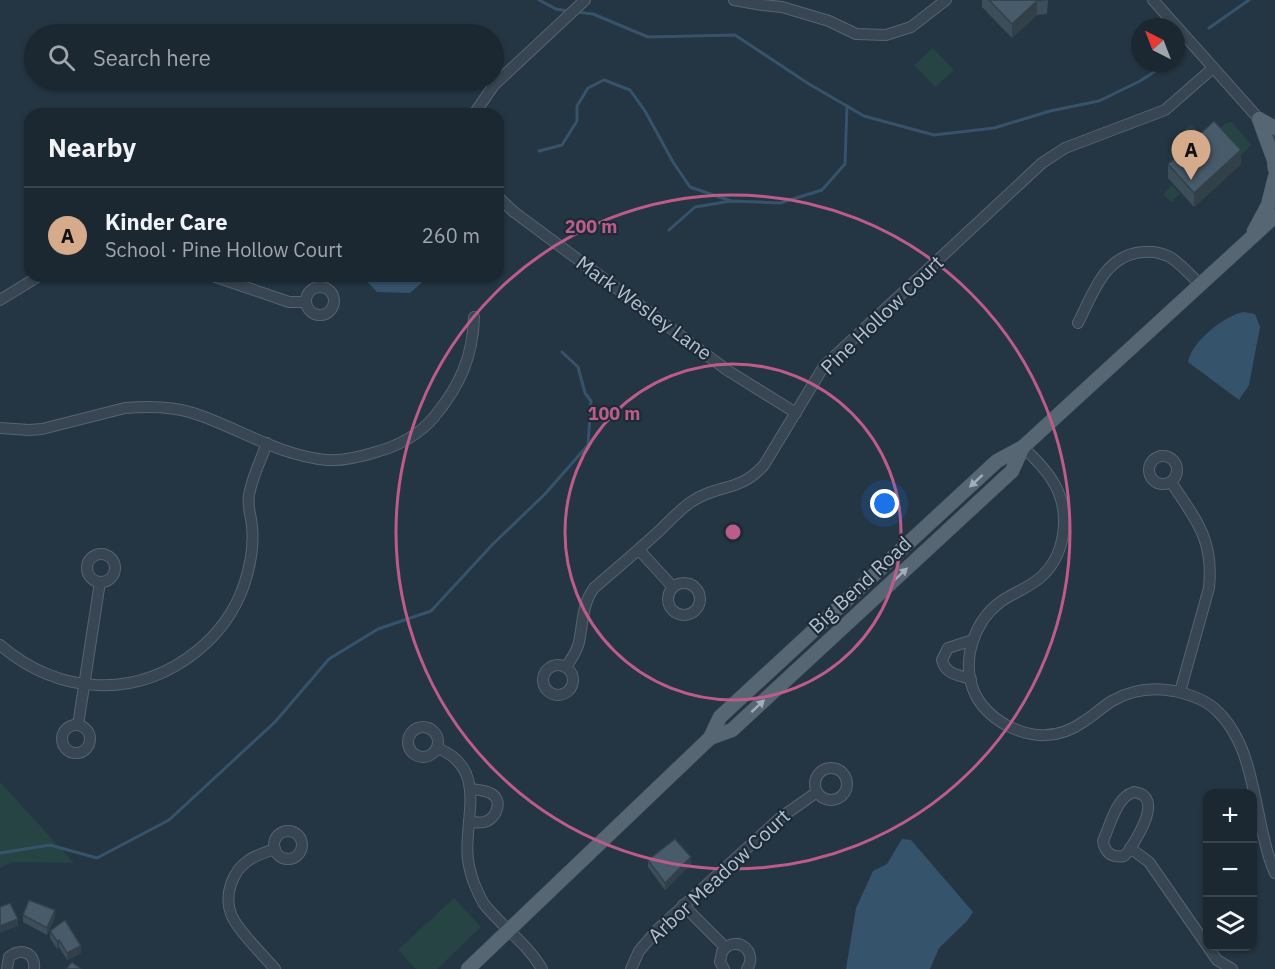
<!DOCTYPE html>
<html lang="en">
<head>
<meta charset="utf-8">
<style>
  body { margin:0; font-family:"IBM Plex Sans",sans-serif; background:#24303a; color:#f1f3f6 }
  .controls { position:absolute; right:18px; bottom:18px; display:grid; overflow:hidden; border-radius:12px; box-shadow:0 2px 4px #0004 }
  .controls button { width:54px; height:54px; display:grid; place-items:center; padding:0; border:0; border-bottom:2px solid #39444d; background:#1b2832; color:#f1f3f6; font:30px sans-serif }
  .compass { position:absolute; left:1131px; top:18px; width:54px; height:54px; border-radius:50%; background:#1b2832; box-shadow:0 2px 4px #0004; rotate:318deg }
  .you { position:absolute; left:885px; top:504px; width:21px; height:21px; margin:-15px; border:4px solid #fff; border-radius:50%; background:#1a73e8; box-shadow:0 0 0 9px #1a73e833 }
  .badge { display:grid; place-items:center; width:39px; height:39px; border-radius:50%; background:#d6ab8b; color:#111; font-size:20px; font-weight:700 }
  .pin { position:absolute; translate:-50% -50px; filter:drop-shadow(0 2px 3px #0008) }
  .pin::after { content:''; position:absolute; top:32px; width:21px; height:18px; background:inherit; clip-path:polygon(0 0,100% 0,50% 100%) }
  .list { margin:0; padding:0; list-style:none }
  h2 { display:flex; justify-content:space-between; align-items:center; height:78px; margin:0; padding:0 24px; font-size:26px }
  h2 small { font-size:20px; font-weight:400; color:#a0a6ac }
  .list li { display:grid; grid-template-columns:39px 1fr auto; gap:18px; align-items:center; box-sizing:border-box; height:96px; padding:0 24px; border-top:2px solid #39444d }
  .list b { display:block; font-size:22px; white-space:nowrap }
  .list p { margin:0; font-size:20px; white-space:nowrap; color:#a0a6ac }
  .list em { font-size:20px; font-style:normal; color:#a0a6ac }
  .icon { flex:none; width:33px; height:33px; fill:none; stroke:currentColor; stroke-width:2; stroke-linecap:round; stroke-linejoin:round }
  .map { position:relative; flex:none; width:1275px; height:969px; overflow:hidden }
  .search { position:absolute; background:#1b2832; box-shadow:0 2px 4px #0004; left:24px; top:24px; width:480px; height:66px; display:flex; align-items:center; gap:15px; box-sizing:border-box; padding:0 21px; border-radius:33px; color:#a0a6ac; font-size:22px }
  .panel { position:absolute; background:#1b2832; box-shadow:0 2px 4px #0004; left:24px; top:108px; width:480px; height:174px; border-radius:18px }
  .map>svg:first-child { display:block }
  .green { fill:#264444 }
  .water { fill:#36536c }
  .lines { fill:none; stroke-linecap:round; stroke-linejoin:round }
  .stream { stroke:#36536c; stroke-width:3 }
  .minor-casing { stroke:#566470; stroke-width:12 }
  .major-casing { stroke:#45525f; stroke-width:15 }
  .minor { stroke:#384653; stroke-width:10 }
  .major { stroke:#566673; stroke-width:14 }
  .wall { fill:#3d4e5b }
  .shaded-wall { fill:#32404a }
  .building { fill:#475b6a; stroke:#32404a; stroke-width:1.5 }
  .oneway { fill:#a2afbb }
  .ring { fill:none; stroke:#bd5c89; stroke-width:3 }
  .labels { text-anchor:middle; stroke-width:4.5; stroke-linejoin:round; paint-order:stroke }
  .street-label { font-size:20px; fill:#b5c1cd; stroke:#1d2b38 }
  .centre { fill:#bd5c89; stroke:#1d2b38; stroke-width:3 }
  .ring-label { font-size:18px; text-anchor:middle; font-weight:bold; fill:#bd5c89; stroke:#1d2b38; stroke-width:4.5; stroke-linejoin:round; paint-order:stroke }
</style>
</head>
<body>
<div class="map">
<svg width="1275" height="969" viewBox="0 0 1275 969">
  <rect width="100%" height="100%" fill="#243543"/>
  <!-- green -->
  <g class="green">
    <path d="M933,48L954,70L935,87L914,65Z"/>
    <path d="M1232,122L1251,145L1239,158L1215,133L1226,123Z"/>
    <path d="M1190,125L1194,127L1197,133L1204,132L1178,167L1169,157L1170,149L1175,144V138Z"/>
    <path d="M1172,185L1180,194L1171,202L1163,194Z"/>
    <path d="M0,782L74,863L12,862L0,868Z"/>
    <path d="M454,898L481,927L437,969H416L398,950Z"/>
  </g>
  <!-- water -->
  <g class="water">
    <path d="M362,276H429L410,293L377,292Z"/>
    <path d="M1243,312L1255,314L1260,327L1249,385L1239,400L1188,362C1191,342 1224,316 1243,312Z"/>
    <path d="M902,839L911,840L973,912L967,921L939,948L930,969H846L856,908L873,871L887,864Z"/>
  </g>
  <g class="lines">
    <!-- stream -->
    <g class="stream">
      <path d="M539,0L556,9L568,11"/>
      <path d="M577,12L593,14L648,37L735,35L809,84L864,116L934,135L994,128L1050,111L1099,101L1140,81L1168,63"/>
      <path d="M1209,28L1249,0"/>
      <path d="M539,151L562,145L577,121V106L588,88L604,80L630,90L645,111L673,162L690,187L731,201"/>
      <path d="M669,230L695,207L731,201L780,203L822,190L845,164L847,106"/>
      <path d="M0,853L50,845L97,858L169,820L275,722L329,659L378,629L431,611L493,544L545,494L588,445L591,401L585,393L578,367L562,352"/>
    </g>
    <!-- minor casing -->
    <g class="minor-casing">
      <g id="minor">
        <path d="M734,0L762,5L782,7L829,21L856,34L886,35L911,27L946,0"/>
        <path d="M1153,0L1275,137"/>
        <path d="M474,114L494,85L585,0"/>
        <path d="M498,197L514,212L727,370L796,413"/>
        <path d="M213,276L289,302H305"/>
        <circle cx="320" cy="301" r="14"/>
        <path d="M0,300L39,276"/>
        <path d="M1078,323C1093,294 1104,255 1143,252C1151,251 1162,253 1170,257C1181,264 1191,276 1201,285"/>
        <path d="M0,428L29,430L42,429L125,408C147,406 171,406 193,413C237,427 279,456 327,460C343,461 360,457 376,452C398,446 420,434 434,417C460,386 473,356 474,317"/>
        <path d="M1023,447C1035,459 1047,470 1055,485C1070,512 1066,552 1044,574C1031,588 1013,592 999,603C974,622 962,660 973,689C979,705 992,717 1006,725C1032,739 1059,739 1083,722C1093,716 1102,707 1112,701C1131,690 1152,687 1174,691C1188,694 1204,699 1215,709C1249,739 1253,792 1263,834C1266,847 1269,861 1275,873"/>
        <circle cx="1163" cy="470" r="14"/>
        <path d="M1171,482C1196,520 1214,539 1209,588L1180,692"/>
        <path d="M639,550L673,587"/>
        <circle cx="101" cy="568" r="14"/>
        <circle cx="684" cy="599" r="16"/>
        <path d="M0,645C59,695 136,700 197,651C218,634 235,611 244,585C250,567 254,546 252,526C251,516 247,506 249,495C252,477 261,460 267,443"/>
        <circle cx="558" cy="680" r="15"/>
        <path d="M566,667C571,659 577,652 579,642C583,623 582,604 594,588C615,570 636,552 657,533C668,523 679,510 691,502C719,483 739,493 764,465L824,366L1042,163L1065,148L1165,110L1213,68"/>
        <path d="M971,679C958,675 945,674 942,660L948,648L973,640"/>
        <path d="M78,725L100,582"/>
        <circle cx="76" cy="739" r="14"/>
        <circle cx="423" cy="742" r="15"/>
        <path d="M437,748C494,770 458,828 470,870C472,880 479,896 484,904C502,927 527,943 542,969"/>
        <circle cx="831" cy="784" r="16"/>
        <path d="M1134,792C1165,796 1137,838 1128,852L1124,856C1112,858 1105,853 1103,841C1110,826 1116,797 1134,792Z"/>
        <path d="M469,822C474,822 480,823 484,822C497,819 504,799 490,793C484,790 477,790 471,789"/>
        <circle cx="288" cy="845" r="14"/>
        <path d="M1130,848L1149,862L1217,960L1232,969"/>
        <path d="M275,849C266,852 256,855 249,860C232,871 224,895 231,914C237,930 263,955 275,969"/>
        <path d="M683,905L725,947"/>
        <path d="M7,969L9,957C21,947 36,953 34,969"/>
        <path d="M631,969L639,951L658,929L780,818L817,792"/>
        <path d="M724,969L720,962L722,952C735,933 759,951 747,969"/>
      </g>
    </g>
    <!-- major casing -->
    <g class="major-casing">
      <g id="major">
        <path d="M1259,119L1274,160L1275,169"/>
        <path d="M1259,119L1275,128"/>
        <path d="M1254,231L1268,205L1275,177"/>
        <path d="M710,738L732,730L1012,471L1023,447"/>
        <path d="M468,969L710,738L720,717L997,461L1023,447L1275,216"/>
      </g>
    </g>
    <!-- minor -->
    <use href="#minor" class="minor"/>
    <!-- major -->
    <use href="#major" class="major"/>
  </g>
  <!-- wall -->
  <g class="wall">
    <path d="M982,0H1048L1047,14L1037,15L1012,38L982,7Z"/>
    <path d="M1168,164H1241L1194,207L1168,178Z"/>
    <path d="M648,860L691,864L665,890L648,867Z"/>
    <path d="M23,915L55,917L47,935L23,922Z"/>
    <path d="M50,931L81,953L67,960L59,947L57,949L50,938Z"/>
  </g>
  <!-- shaded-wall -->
  <g class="shaded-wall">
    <path d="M1037,1V15L1012,38V24Z"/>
    <path d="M1241,150V164L1194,207V193Z"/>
    <path d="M691,857V864L665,890V883Z"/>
    <path d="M55,910V917L47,935V928Z"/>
    <path d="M18,919V926L0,933V926Z"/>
    <path d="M59,940V947L57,949V941Z"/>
    <path d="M81,946V953L67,960V953Z"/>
  </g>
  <!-- building -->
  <g class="building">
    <path d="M989,0H1047L1037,1L1012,24Z"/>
    <path d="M1214,121L1241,150L1194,193L1168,164Z"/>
    <path d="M675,839L691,857L665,883L648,860Z"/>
    <path d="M29,900L55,910L47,928L23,915Z"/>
    <path d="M10,903L18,919L0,926V907Z"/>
    <path d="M65,920L81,946L67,953L59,940L57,941L50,931Z"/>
    <path d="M72,962L81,969H66Z"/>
  </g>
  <!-- one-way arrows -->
  <defs><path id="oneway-solid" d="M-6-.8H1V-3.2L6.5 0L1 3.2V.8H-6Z" transform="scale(1.5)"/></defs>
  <g class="oneway">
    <use href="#oneway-solid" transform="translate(976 481) rotate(137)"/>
    <use href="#oneway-solid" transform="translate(901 574) rotate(-43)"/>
    <use href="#oneway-solid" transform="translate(758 706) rotate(-43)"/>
  </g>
  <!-- distance rings -->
  <g class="ring">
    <circle cx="733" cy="532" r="168"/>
    <circle cx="733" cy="532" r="337"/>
  </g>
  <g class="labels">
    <!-- street labels -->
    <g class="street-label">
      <text transform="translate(644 308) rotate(36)" y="7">Mark Wesley Lane</text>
      <text transform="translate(882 315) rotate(-44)" y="7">Pine Hollow Court</text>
      <text transform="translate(860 585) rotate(-43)" y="7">Big Bend Road</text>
      <text transform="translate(719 876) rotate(-43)" y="7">Arbor Meadow Court</text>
    </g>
  </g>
  <circle cx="733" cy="532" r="9" class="centre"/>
  <g class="ring-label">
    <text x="591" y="233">200 m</text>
    <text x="614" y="420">100 m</text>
  </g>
</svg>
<div class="controls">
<button>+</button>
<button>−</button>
<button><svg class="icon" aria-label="layers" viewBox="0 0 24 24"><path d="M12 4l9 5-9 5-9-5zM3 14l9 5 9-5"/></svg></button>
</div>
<svg class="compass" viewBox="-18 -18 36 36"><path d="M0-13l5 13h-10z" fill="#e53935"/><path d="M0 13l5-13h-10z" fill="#a0a6ac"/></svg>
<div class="you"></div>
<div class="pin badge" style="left:1191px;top:180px">A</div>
<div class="search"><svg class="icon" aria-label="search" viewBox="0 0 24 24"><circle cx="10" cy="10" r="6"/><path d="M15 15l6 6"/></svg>Search here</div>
<section class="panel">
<h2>Nearby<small></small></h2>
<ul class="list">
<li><span class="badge">A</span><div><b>Kinder Care</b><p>School · Pine Hollow Court</p></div><em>260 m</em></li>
</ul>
</section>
</div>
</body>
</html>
